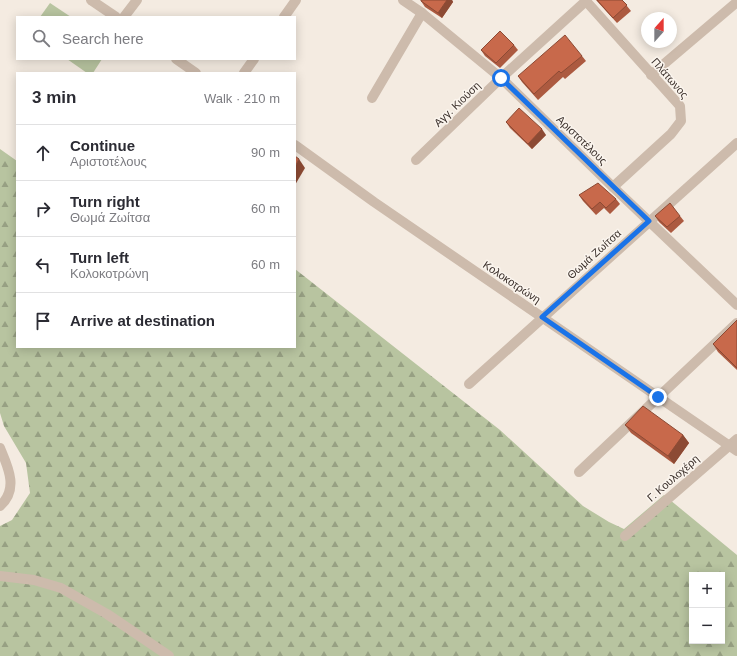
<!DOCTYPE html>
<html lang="en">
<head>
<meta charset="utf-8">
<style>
  body { margin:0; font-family:Helvetica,sans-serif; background:#f7f7f7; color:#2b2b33 }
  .controls { position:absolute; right:12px; bottom:12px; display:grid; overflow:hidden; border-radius:0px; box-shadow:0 2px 10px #0003 }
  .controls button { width:36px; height:36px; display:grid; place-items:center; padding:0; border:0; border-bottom:1px solid #e1e1e2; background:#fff; color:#2b2b33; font:20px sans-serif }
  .compass { position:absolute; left:641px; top:12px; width:36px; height:36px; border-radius:50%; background:#fff; box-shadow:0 2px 10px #0003; rotate:21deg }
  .stop { position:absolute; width:12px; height:12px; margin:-9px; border:3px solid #1a73e8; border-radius:50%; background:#fff }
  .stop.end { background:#1a73e8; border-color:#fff; box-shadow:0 1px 4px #0008 }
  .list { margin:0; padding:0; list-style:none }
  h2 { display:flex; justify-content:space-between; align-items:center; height:52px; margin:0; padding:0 16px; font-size:17px }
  h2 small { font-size:13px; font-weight:400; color:#7c7c81 }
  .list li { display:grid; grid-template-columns:26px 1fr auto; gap:12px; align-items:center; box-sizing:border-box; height:56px; padding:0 16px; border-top:1px solid #e1e1e2 }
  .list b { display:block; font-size:15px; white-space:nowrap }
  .list p { margin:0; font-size:13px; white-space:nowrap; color:#7c7c81 }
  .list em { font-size:13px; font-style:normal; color:#7c7c81 }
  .icon { flex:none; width:22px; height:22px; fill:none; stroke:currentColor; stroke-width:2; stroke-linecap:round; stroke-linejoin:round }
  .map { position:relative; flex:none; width:737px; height:656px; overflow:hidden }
  .search { position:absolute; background:#fff; box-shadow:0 2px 10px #0003; left:16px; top:16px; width:280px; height:44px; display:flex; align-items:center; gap:10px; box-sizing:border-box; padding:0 14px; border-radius:0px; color:#7c7c81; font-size:15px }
  .panel { position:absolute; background:#fff; box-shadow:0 2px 10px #0003; left:16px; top:72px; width:280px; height:276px; border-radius:0px }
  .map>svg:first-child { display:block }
  .forest { fill:url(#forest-firs); fill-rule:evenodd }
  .pitch { fill:#b8c4a0 }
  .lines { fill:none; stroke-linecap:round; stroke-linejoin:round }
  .minor { stroke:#cdbbac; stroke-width:10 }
  .tertiary { stroke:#cdbbac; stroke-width:10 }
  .wall { fill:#ac5a40 }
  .shaded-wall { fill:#8c4a34 }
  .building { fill:#c8694b; stroke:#8c4a34 }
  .route { stroke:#1a73e8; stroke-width:5 }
  .labels { text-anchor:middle; stroke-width:3; stroke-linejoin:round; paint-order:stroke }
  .street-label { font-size:11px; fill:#3b302b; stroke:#fbf5ee }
</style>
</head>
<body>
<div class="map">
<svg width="737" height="656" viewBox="0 0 737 656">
  <defs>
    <pattern id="forest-firs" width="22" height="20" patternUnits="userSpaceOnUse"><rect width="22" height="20" fill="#b8c4a0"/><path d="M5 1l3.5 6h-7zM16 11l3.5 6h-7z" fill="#97a083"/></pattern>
  </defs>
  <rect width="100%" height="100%" fill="#f4ebe1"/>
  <!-- forest -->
  <path class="forest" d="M0,149L17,161V347H295V269L500,430L583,506L609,522L624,529L664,495L737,555V656H0V526L12,520L30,493L26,463L4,426L0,413ZM692,575H722V641H692Z"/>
  <!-- pitch -->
  <g class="pitch">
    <path d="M50,3L71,17H40Z"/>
    <path d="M67,59H102L93,73H87Z"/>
  </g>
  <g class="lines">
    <!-- minor -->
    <g class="minor">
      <path d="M403,0L422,13L501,78L613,187L737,305"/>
      <path d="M585,0L680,106L681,121L671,134L613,187"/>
      <path d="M124,17L137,0"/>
      <path d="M284,17L296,0"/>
      <path d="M244,73L254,59"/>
      <path d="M651,75L737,2"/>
      <path d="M372,98L422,13"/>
      <path d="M416,160L501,78L587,0"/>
      <path d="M469,384L737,143"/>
      <path d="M0,448C8,467 19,489 0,506"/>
      <path d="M579,472L737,323"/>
      <path d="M625,536L737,439"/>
      <path d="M0,576L34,580L61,588L107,614L169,656"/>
    </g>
    <!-- tertiary -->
    <g class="tertiary">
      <path d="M91,0L116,17"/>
      <path d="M176,59L196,73"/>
      <path d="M295,145L374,202L737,451"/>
    </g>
  </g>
  <!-- wall -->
  <g class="wall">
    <path d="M421,0H452L453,2L442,18L425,7L421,1Z"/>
    <path d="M596,0H622L631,11L617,23Z"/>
    <path d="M514,45L518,50L500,68L485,56L481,50Z"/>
    <path d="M582,56L586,61L565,79L563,77L538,100L522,82L518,76Z"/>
    <path d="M506,122L546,135L532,149L510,128Z"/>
    <path d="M579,195L616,199L620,204L610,214L604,208L596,215L583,201Z"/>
    <path d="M655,216H680L684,221L671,233L659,222Z"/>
    <path d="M737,320V370L718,352L713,344Z"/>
    <path d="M625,425L683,435L689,443L674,464L631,433Z"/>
  </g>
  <!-- shaded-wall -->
  <g class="shaded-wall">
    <path d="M447,0H452L453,2L442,18L438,13Z"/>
    <path d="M542,129L546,135L532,149L528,144Z"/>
    <path d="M299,159L305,168L295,185V167Z"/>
    <path d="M683,435L689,443L674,464L668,456Z"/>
  </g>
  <!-- building -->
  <g class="building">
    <path d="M421,0H447L438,13L421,1Z"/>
    <path d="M597,0H622L627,5L613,18Z"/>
    <path d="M500,31L514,45L496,63L481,50Z"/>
    <path d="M565,35L582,56L561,73L559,71L534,94L518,76Z"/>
    <path d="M519,108L542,129L528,144L506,122Z"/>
    <path d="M295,156L299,159L295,167Z"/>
    <path d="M598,183L616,199L606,208L600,202L592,209L579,195Z"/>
    <path d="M670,203L680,216L667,227L655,216Z"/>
    <path d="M737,320V368L713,344Z"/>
    <path d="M643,406L683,435L668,456L625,425Z"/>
  </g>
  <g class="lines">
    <!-- route -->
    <path class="route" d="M501,78L649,221L542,317L658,397"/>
  </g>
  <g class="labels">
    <!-- street labels -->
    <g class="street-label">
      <text transform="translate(670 78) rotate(49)" y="4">Πλάτωνος</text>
      <text transform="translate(457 104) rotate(-44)" y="4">Αγγ. Κιούση</text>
      <text transform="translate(582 140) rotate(44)" y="4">Αριστοτέλους</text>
      <text transform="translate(594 254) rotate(-42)" y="4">Θωμά Ζωίτσα</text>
      <text transform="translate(512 282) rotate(34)" y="4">Κολοκοτρώνη</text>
      <text transform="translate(673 478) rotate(-41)" y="4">Γ. Κουλοχέρη</text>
    </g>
  </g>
</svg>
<div class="controls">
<button>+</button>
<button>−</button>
</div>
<svg class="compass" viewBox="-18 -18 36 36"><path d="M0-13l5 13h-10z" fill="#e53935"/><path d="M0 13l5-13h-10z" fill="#7c7c81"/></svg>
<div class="stop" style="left:501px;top:78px"></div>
<div class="stop end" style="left:658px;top:397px"></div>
<div class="search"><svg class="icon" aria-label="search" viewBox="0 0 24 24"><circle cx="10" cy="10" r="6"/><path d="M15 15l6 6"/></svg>Search here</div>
<section class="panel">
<h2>3 min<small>Walk · 210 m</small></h2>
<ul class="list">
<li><svg class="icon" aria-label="ahead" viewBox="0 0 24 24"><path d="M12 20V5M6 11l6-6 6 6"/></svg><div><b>Continue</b><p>Αριστοτέλους</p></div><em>90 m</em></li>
<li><svg class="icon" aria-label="right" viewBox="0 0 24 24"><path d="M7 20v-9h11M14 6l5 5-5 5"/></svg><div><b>Turn right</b><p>Θωμά Ζωίτσα</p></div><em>60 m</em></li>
<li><svg class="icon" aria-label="left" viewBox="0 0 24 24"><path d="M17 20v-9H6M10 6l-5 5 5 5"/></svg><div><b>Turn left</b><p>Κολοκοτρώνη</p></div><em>60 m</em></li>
<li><svg class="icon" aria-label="arrive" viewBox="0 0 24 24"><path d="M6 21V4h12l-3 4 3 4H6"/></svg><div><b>Arrive at destination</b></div></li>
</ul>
</section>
</div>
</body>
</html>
